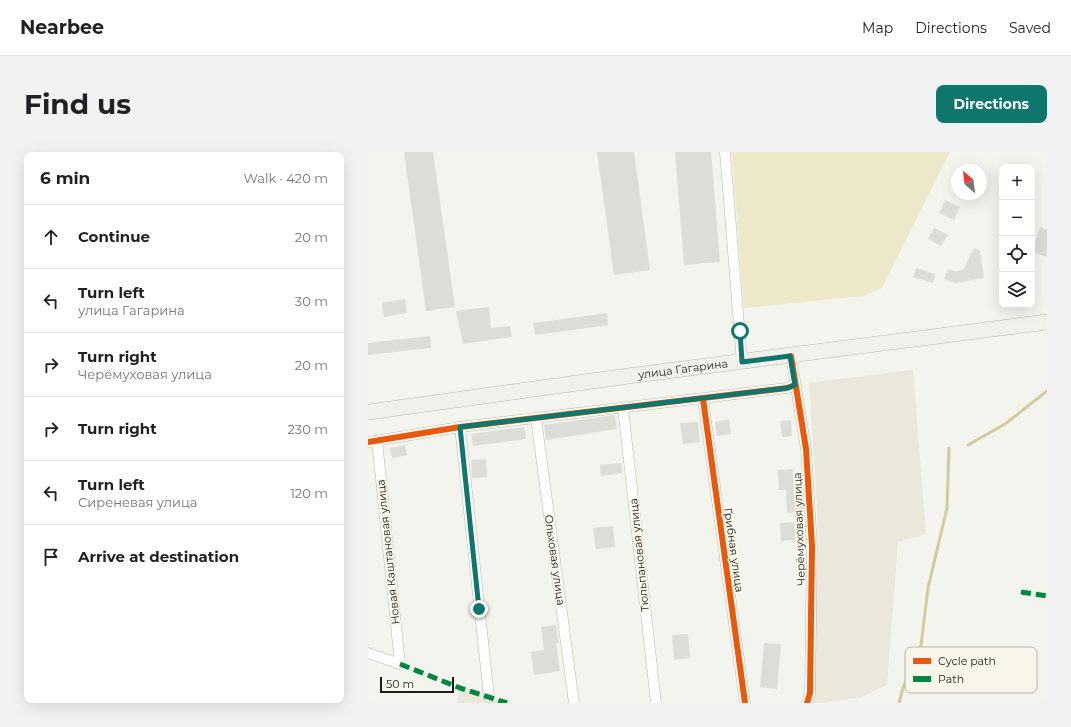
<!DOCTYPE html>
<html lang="en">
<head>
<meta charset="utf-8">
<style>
  body { margin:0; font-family:Montserrat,sans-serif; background:#f2f2f2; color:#202124 }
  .controls { position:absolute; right:12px; top:12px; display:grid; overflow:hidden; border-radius:8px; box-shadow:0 4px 16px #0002 }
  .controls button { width:36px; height:36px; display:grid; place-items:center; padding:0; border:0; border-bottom:1px solid #e0e0e0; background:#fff; color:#202124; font:20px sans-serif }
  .compass { position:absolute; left:583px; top:12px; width:36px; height:36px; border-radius:50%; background:#fff; box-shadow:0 4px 16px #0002; rotate:332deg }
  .scale { position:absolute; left:12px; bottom:10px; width:74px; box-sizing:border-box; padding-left:4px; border:2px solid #1c1c18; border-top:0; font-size:11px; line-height:14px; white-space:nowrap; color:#1c1c18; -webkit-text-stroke:3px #f8f6ea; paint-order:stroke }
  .stop { position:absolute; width:12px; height:12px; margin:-9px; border:3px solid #0f766e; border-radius:50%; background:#fff }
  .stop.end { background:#0f766e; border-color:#fff; box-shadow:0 1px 4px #0008 }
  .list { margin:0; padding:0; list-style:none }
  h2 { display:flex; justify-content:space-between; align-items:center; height:52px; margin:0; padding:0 16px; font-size:17px }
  h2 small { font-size:13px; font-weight:400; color:#757577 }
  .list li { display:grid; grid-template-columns:26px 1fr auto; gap:12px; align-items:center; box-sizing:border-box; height:64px; padding:0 16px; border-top:1px solid #e0e0e0 }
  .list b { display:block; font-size:15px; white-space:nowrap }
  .list p { margin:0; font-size:13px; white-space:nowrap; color:#757577 }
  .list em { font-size:13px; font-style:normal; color:#757577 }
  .icon { flex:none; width:22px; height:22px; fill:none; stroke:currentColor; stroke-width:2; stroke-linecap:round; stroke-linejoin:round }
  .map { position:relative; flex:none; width:679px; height:551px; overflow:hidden; border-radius:8px }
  header { display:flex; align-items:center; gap:24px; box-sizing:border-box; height:56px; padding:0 20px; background:#fff; border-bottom:1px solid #e0e0e0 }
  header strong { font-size:19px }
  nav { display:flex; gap:22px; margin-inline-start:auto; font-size:14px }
  .intro { display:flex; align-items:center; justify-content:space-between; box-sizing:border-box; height:96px; padding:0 24px }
  h1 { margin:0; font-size:28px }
  .button { padding:10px 18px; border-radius:8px; background:#0f766e; color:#fff; font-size:14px; font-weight:700 }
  main { display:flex; gap:24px; padding:0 24px }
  aside { flex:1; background:#fff; border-radius:8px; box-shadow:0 4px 16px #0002 }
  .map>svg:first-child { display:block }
  .built { fill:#e9e8db }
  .green { fill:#ede9c8 }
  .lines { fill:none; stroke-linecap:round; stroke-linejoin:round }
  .stream { stroke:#d2cb9b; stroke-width:3 }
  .building { fill:#ddddd8 }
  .street-casing { stroke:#b7b6b2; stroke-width:11 }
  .primary-casing { stroke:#b9b8ab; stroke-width:16 }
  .street { stroke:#fdfdfc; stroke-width:10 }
  .primary { stroke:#f1f1eb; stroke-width:15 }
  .quiet { stroke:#00873e; stroke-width:5; stroke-dasharray:10 5; stroke-linecap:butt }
  .cycleway-casing { stroke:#f8f6ea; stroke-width:8 }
  .cycleway { stroke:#e8590c; stroke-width:6 }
  .route { stroke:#0f766e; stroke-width:5 }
  .labels { text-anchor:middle; stroke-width:3.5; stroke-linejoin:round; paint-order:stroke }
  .street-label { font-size:11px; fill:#1c1c18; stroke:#f8f6ea }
  .key { fill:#f8f6ea; stroke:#b6b5ab; stroke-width:1 }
  .key-label { font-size:11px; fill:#1c1c18 }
</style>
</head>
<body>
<header>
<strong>Nearbee</strong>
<nav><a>Map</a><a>Directions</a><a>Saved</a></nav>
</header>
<div class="intro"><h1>Find us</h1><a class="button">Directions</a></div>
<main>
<aside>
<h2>6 min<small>Walk · 420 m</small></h2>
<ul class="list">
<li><svg class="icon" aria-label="ahead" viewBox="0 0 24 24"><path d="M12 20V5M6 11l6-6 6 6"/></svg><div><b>Continue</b></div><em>20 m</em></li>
<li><svg class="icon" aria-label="left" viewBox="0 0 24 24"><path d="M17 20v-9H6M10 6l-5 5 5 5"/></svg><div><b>Turn left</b><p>улица Гагарина</p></div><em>30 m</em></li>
<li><svg class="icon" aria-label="right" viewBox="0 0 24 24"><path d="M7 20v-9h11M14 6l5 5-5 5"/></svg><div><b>Turn right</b><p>Черёмуховая улица</p></div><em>20 m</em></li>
<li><svg class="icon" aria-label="right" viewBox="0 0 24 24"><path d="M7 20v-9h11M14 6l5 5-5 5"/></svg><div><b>Turn right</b></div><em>230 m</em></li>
<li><svg class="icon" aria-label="left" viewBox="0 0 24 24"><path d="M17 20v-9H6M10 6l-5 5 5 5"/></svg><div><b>Turn left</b><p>Сиреневая улица</p></div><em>120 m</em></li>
<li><svg class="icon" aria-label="arrive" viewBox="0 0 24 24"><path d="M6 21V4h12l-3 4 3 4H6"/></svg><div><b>Arrive at destination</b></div></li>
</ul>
</aside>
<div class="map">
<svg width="679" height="551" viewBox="0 0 679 551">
  <rect width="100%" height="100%" fill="#f4f4ee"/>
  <!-- built -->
  <g class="built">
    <path d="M545,218L558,382L530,390L519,533L493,545L455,551H443L451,387L441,231Z"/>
    <path d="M92,535L145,551H89Z"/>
  </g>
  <!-- green -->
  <path class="green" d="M364,0H582L514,136L495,144L376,156Z"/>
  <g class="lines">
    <!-- stream -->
    <g class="stream">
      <path d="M600,293L637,272L679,239"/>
      <path d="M531,551L535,536L553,493L560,436L579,356L581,296"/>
    </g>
  </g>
  <!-- building -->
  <g class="building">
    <path d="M36,0H65L87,155L58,159Z"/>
    <path d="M229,0H266L282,118L246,123Z"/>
    <path d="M307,0H343L352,110L316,113Z"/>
    <path d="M577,48L592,55L586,68L571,61Z"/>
    <path d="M672,75L679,78V105L664,100Z"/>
    <path d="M566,76L580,83L573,94L560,87Z"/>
    <path d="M606,96L612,99L616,126L586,131L576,127L580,117L587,119L595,118Z"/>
    <path d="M548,116L567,122L565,131L545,125Z"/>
    <path d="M37,147L39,161L16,165L14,151Z"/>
    <path d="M121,155L123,176L142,174L144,185L95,192L88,159Z"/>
    <path d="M239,161L240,173L167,183L165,171Z"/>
    <path d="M62,184L63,196L0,203V191Z"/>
    <path d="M247,263L249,277L178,288L176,273Z"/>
    <path d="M361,267L363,282L349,284L347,270Z"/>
    <path d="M423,268L424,284L414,285L412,269Z"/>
    <path d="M330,270L332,290L315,292L312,271Z"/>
    <path d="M156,275L158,287L105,294L103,282Z"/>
    <path d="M37,293L39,303L24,306L22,296Z"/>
    <path d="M118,307L119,325L104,326L103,308Z"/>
    <path d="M253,311L254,321L233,324L232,313Z"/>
    <path d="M425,317L427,351L434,350L435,360L419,361L418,338H411L410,318Z"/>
    <path d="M426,370L427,388L413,389L412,371Z"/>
    <path d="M245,374L247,395L228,397L225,376Z"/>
    <path d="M188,473L191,491H188L192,519L166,523L163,500L176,498L173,475Z"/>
    <path d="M320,482L322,506L306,508L304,483Z"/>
    <path d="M396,491L413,492L409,537L392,535Z"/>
  </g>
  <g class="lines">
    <!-- street casing -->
    <g class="street-casing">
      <g id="street">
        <path d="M357,0L374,210"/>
        <path d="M423,204L438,297L444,394L442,541L439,551"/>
        <path d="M335,247L377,551"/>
        <path d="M255,256L288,551"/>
        <path d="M168,266L206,551"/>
        <path d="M92,275L121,545"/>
        <path d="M0,290L92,275L419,236L427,233"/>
        <path d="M0,501L32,512L9,289"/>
      </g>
    </g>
    <!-- primary casing -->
    <g class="primary-casing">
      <g id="primary">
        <path id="s1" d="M0,260L260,224L679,170"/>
      </g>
    </g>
    <!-- street -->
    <use href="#street" class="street"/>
    <!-- primary -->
    <use href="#primary" class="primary"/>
    <!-- quiet -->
    <g class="quiet">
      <path d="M653,440L679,444"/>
      <path d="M32,512L92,536L139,551"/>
    </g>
    <!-- cycleway casing -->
    <g class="cycleway-casing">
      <g id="cycleway">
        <path d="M423,204L438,297L444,394L442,541L439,551"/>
        <path d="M335,247L377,551"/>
        <path d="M0,290L92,275L419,236L427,233"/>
      </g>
    </g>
    <!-- cycleway -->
    <use href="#cycleway" class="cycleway"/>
  </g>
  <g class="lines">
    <!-- route -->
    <path class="route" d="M111,457L92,275L419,236L427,233L422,204L374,210L372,179"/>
  </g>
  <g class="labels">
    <!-- street labels -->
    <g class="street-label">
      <text dy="4" stroke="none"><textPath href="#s1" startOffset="318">улица Гагарина</textPath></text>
      <text transform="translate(431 377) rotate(-92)" y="4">Черёмуховая улица</text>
      <text transform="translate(366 398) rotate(82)" y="4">Грибная улица</text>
      <text transform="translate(20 400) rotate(-96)" y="4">Новая Каштановая улица</text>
      <text transform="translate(271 403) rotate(-96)" y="4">Тюльпановая улица</text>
      <text transform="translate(187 408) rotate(82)" y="4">Ольховая улица</text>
    </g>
  </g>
  <!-- legend -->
  <rect x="537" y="495" width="132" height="46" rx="6" class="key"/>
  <rect x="545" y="506" width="18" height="6" fill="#e8590c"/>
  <rect x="545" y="524" width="18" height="6" fill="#00873e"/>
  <g class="key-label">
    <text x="570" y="513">Cycle path</text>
    <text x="570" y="531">Path</text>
  </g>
</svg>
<div class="controls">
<button>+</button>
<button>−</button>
<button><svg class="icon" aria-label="locate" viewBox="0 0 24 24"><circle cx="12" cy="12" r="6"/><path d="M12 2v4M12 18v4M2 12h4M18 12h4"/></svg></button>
<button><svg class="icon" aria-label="layers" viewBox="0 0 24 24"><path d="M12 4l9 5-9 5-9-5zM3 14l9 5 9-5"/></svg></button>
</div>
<svg class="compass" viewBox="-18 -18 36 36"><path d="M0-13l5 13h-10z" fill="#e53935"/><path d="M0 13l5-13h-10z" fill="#757577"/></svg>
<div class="scale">50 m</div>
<div class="stop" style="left:372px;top:179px"></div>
<div class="stop end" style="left:111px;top:457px"></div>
</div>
</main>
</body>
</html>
